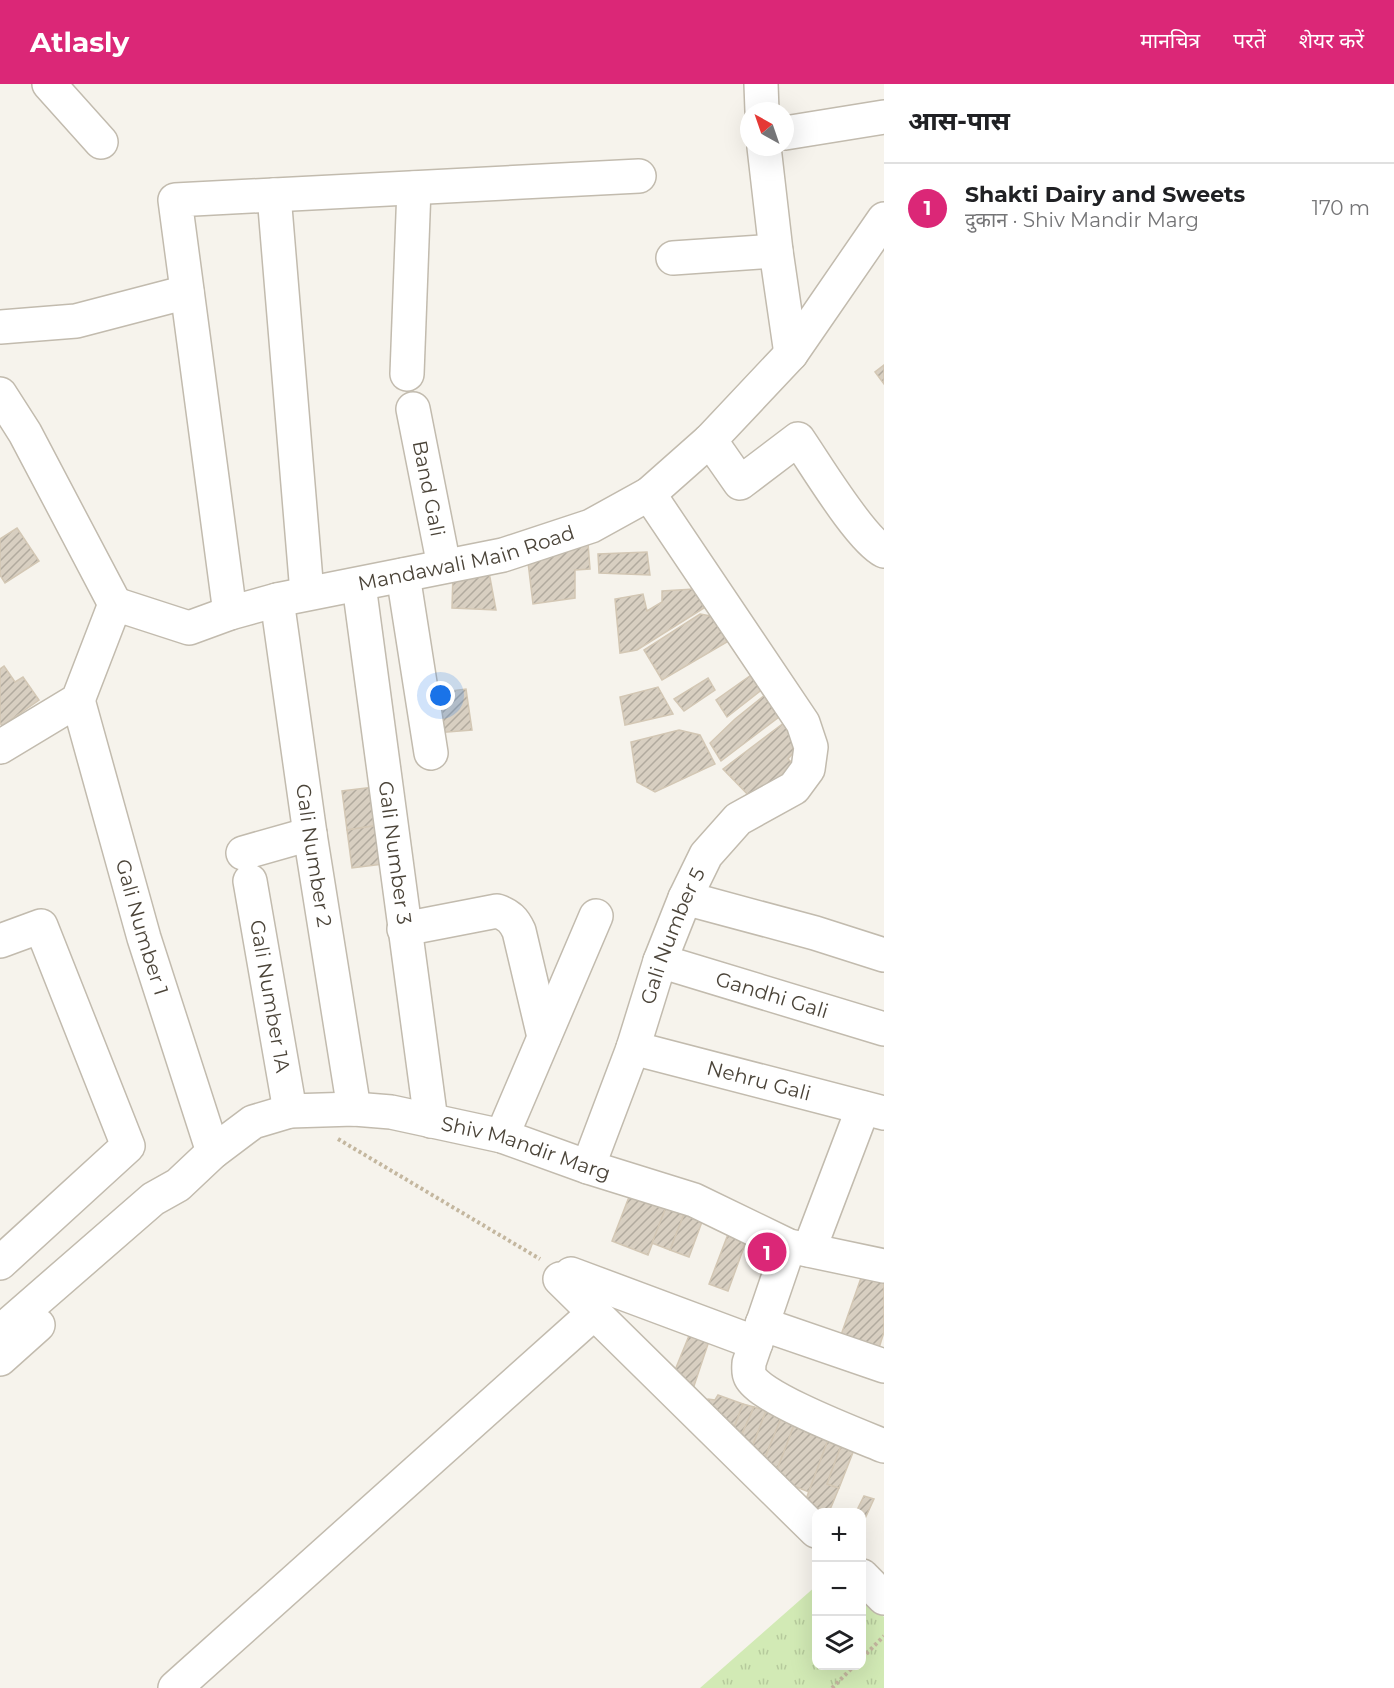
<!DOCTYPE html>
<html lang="hi">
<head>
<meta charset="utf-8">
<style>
  body { margin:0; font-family:Montserrat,"Noto Sans Devanagari",sans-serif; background:#f2f2f2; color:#202124 }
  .controls { position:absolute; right:18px; bottom:18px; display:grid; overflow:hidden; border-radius:12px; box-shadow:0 6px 24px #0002 }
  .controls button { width:54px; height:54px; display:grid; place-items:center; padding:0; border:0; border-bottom:2px solid #e0e0e0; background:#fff; color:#202124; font:30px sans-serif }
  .compass { position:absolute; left:740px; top:18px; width:54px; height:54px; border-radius:50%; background:#fff; box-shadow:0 6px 24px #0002; rotate:320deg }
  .you { position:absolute; left:441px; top:612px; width:21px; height:21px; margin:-15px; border:4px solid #fff; border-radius:50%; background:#1a73e8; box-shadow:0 0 0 9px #1a73e833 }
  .badge { display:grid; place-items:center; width:39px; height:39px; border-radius:50%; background:#db2777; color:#fff; font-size:20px; font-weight:700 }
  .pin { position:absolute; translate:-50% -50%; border:3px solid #fff; box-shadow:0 2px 6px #0006 }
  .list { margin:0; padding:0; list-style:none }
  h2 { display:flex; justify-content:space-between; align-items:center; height:78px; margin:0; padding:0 24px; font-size:26px }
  h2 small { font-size:20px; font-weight:400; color:#757577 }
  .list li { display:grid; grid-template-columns:39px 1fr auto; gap:18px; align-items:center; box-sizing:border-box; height:90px; padding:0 24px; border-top:2px solid #e0e0e0 }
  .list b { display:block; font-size:22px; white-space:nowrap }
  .list p { margin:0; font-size:20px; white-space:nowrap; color:#757577 }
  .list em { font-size:20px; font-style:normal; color:#757577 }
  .icon { flex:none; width:33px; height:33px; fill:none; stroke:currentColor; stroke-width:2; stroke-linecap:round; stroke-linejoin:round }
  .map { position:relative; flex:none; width:884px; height:1604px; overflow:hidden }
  header { display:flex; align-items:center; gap:36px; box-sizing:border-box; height:84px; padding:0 30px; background:#db2777; color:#fff }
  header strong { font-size:28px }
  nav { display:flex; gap:33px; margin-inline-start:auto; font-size:21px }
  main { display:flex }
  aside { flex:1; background:#fff }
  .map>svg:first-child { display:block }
  .grass { fill:url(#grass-tufts) }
  .building { fill:url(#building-hatch); stroke:#d3c7b4; stroke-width:1.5 }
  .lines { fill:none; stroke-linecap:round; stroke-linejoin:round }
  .minor-casing { stroke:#c2bbae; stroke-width:36 }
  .path { stroke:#c4b79f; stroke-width:4; stroke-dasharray:3 3; stroke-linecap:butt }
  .minor { stroke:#fff; stroke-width:33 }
  .labels { text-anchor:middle; stroke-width:4.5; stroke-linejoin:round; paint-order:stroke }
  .street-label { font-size:20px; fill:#4b4439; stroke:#fff }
</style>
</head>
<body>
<header>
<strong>Atlasly</strong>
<nav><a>मानचित्र</a><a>परतें</a><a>शेयर करें</a></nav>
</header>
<main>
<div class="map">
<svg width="884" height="1604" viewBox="0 0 884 1604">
  <defs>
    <pattern id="grass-tufts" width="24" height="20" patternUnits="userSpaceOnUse" patternTransform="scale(1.5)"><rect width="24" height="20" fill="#d2eab5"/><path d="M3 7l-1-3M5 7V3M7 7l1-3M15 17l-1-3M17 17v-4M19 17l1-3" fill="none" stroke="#b6ca9c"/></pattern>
    <pattern id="building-hatch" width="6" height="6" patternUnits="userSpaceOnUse" patternTransform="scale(1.5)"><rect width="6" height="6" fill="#d8cfc1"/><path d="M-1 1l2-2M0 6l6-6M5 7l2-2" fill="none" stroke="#b1aa9e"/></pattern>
  </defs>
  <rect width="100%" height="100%" fill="#f6f3ec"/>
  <!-- grass -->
  <path class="grass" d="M816,1502V1582H862V1510L884,1533V1604H700Z"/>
  <!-- building -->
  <g class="building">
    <path d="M884,281V300L875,288Z"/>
    <path d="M17,444L39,477L5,499L0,491V455Z"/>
    <path d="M588,459L590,485L575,486V514L533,520L527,470Z"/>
    <path d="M647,468L650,491L599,489L598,470Z"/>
    <path d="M488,483L496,526L452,524L453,489Z"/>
    <path d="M694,505L704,524L637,566L620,569L615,515L643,510L647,527L662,518V507Z"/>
    <path d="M700,530L716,533L727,558L662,596L644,566Z"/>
    <path d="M4,582L15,598L23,593L39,616L2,642L0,639V585Z"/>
    <path d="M754,589L764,604L727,633L716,616Z"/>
    <path d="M708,594L715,606L684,627L674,615Z"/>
    <path d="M658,603L673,630L625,641L620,613Z"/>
    <path d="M466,605L472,646L435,649L428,610Z"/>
    <path d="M766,610L779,633L721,677L710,659L735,635Z"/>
    <path d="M785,638L801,660L788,675L799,685L757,720L723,685Z"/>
    <path d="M679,646L700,651L715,680L655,708L637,698L631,658Z"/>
    <path d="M382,702L386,740L347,746L342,707Z"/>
    <path d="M386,740L391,779L352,784L347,746Z"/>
    <path d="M634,1100L670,1113L648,1171L612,1157Z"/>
    <path d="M670,1113L688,1120L670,1166L652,1159Z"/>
    <path d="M688,1120L706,1127L689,1173L670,1166Z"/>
    <path d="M730,1145L748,1152L728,1207L709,1200Z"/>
    <path d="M862,1191L884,1193V1248L879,1264L841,1251Z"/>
    <path d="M693,1242L712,1248L690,1314L671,1296Z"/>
    <path d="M718,1311L743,1320L731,1352L703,1324L708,1315L715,1316Z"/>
    <path d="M743,1320L754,1323L738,1359L731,1352Z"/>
    <path d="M754,1323L766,1327L751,1366L738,1359Z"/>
    <path d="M766,1327L782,1332L762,1381L750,1369Z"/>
    <path d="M782,1332L796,1336L774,1394L762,1381Z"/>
    <path d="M796,1336L832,1345L809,1408L774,1394Z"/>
    <path d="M832,1345L845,1351L827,1400L839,1404L829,1428H821L805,1418Z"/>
    <path d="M845,1351L859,1353L839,1404L827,1400Z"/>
    <path d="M864,1412L874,1415L862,1441V1428H856Z"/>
  </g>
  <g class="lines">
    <!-- minor casing -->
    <g class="minor-casing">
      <g id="minor">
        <path d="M49,0L101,58"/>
        <path d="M761,0L762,27"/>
        <path d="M785,49L884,33"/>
        <path d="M764,63L776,167L791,270"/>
        <path d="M274,111L307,509"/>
        <path d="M673,174L776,167"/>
        <path d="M0,243L76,237L187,208"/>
        <path d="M407,290L414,104"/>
        <path d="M0,310L25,349L115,520"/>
        <path id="s1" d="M413,325L444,482"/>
        <path d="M710,356L740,399L798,355C816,381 860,455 884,467"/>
        <path d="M403,491L431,669"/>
        <path id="s2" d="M359,501L431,1037"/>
        <path id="s3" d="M277,516L310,750L354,1025"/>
        <path d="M230,529L175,116L639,92"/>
        <path id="s4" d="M78,616L144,854L213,1068"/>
        <path id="s5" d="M0,663L78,616L115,520L189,544L230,529L277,516L503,471L591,442L649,410L710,356L791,270L884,135"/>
        <path d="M243,769L310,750"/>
        <path id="s6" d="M250,797L290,1027"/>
        <path d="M685,814L815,849L884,871"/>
        <path d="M404,845L497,827C509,831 514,836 519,847L544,953"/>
        <path d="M0,857L41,842L128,1062L0,1179"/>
        <path id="s7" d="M660,877L884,945"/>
        <path id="s8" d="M633,964L884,1029"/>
        <path d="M502,1052L596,832"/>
        <path id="s9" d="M588,1083L633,964L660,877L685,814L706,771L738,735L794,704L808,685L811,663L803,639L649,410"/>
        <path d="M789,1162L749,1279C749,1282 748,1289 750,1292C757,1313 860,1352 884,1362"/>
        <path d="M809,1166L863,1024"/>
        <path d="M571,1190L756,1259"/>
        <path d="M560,1195L816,1447"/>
        <path d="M762,1240L884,1282"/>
        <path id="s10" d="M0,1248L153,1115L178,1101L213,1068L253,1038L290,1027L354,1025L391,1028L502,1052L588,1083L694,1116L789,1162L884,1182"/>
        <path d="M0,1275L38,1241"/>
        <path d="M862,1492L884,1514"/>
        <path d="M175,1604L585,1237"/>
      </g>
    </g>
    <!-- path -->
    <g class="path">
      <path d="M338,1055L540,1175"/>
      <path d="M862,1574L884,1552"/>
      <path d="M832,1604L854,1582"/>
    </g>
    <!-- minor -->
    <use href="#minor" class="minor"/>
  </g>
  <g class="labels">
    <!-- street labels -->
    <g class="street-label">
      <text dy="7" stroke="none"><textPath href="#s1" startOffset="81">Band Gali</textPath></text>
      <text dy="7" stroke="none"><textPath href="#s5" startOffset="558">Mandawali Main Road</textPath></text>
      <text dy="7" stroke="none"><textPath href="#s2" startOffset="270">Gali Number 3</textPath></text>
      <text dy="7" stroke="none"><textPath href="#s3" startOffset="258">Gali Number 2</textPath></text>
      <text dy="7" stroke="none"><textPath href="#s4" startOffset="236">Gali Number 1</textPath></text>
      <text dy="7" stroke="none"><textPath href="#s9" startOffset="246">Gali Number 5</textPath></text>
      <text dy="7" stroke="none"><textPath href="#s7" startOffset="117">Gandhi Gali</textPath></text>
      <text dy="7" stroke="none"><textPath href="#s6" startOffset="117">Gali Number 1A</textPath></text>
      <text dy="7" stroke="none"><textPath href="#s8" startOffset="130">Nehru Gali</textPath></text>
      <text dy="7" stroke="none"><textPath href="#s10" startOffset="609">Shiv Mandir Marg</textPath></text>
    </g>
  </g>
</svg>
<div class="controls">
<button>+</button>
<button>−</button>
<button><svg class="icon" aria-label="layers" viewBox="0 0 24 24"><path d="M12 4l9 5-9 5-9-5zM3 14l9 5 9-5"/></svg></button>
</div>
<svg class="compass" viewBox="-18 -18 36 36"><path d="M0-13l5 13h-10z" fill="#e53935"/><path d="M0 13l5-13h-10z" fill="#757577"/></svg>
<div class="you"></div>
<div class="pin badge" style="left:767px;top:1168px">1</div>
</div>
<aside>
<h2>आस-पास<small></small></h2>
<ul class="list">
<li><span class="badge">1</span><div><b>Shakti Dairy and Sweets</b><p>दुकान · Shiv Mandir Marg</p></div><em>170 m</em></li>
</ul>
</aside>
</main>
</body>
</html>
